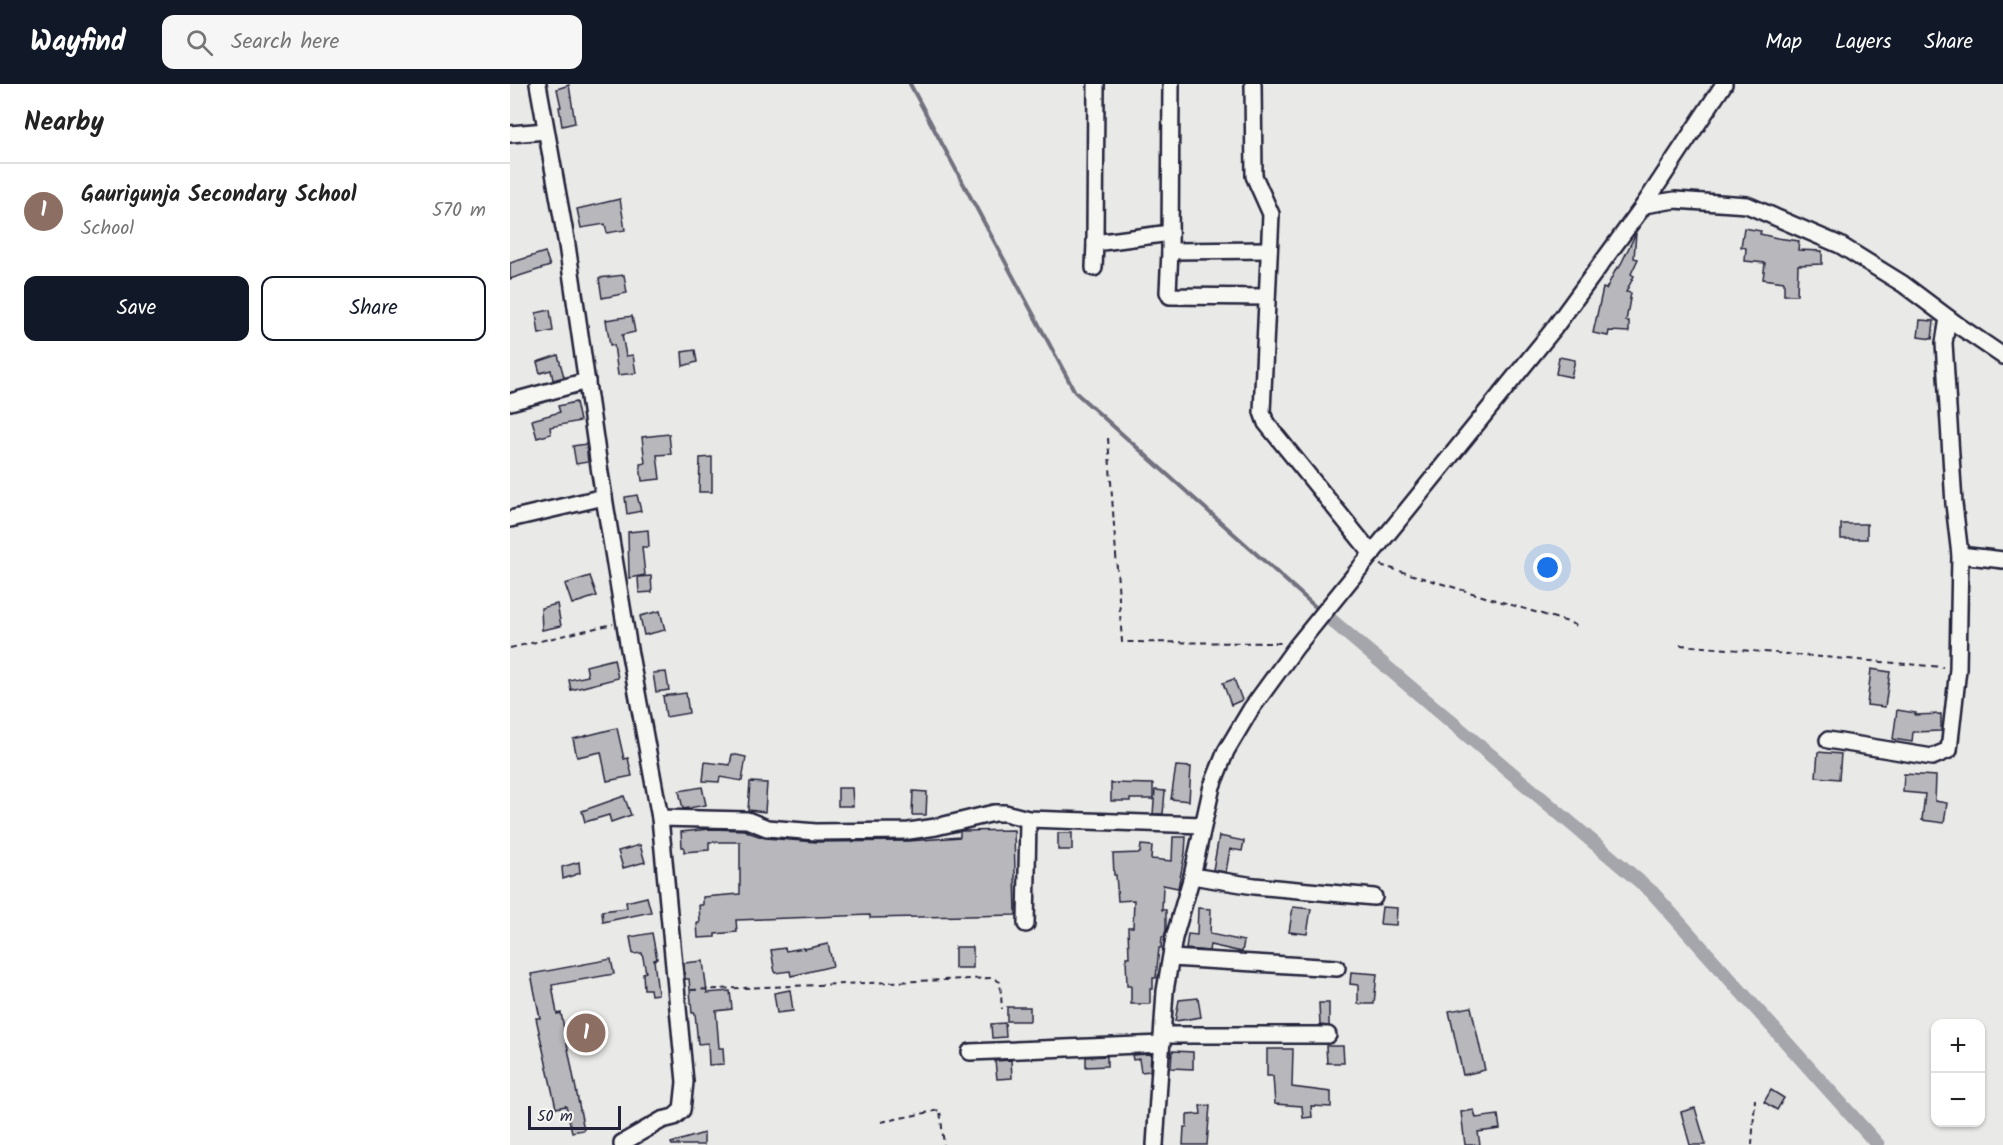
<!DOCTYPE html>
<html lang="en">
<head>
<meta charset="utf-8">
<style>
  body { margin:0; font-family:Kalam,sans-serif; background:#f6f6f6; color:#222 }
  .controls { position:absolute; right:18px; bottom:18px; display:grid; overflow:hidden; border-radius:12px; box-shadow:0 2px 4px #0004 }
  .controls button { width:54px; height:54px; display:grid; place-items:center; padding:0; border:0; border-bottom:2px solid #e0e0e0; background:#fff; color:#222; font:30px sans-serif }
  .scale { position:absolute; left:18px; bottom:15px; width:93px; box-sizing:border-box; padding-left:6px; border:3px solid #22223b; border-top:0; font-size:16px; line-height:21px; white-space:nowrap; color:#22223b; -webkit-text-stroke:4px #f6f6f2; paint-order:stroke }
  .you { position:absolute; left:1038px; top:484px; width:21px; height:21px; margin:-15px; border:4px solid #fff; border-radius:50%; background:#1a73e8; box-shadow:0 0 0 9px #1a73e833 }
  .badge { display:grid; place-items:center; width:39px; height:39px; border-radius:50%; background:#111827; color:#fff; font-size:20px; font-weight:700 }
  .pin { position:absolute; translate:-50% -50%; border:3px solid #fff; box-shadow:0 2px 6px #0006 }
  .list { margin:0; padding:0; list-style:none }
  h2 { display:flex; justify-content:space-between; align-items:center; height:78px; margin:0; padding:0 24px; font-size:26px }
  h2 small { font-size:20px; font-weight:400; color:#767676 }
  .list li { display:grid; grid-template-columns:39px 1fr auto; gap:18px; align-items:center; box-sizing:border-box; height:96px; padding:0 24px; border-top:2px solid #e0e0e0 }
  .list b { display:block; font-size:22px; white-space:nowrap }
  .list p { margin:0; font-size:20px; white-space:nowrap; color:#767676 }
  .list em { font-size:20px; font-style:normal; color:#767676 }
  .actions { display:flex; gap:12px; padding:18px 24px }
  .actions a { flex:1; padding:14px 0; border:2px solid #111827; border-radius:12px; text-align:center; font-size:21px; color:#111827 }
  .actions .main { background:#111827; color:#fff }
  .icon { flex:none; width:33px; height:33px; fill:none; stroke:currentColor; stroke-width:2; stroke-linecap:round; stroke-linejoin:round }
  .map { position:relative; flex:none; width:1493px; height:1061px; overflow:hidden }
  header { display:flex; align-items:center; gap:36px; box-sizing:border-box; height:84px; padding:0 30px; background:#111827; color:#fff }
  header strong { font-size:28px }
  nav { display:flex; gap:33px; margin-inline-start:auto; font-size:21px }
  .search { width:420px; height:54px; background:#f6f6f6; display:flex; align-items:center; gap:15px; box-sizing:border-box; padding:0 21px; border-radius:12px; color:#767676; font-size:22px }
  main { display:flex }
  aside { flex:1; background:#fff }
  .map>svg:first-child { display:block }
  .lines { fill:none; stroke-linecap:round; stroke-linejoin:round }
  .stream { stroke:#71717f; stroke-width:4 }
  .canal { stroke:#a5a5ac; stroke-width:14 }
  .building { fill:#b8b8bc; stroke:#22223b; stroke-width:1.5 }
  .minor-casing { stroke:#22223b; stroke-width:20 }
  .path { stroke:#22223b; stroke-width:2; stroke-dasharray:6 4.5; stroke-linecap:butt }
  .minor { stroke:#f6f6f2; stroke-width:15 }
</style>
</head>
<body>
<header>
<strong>Wayfind</strong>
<div class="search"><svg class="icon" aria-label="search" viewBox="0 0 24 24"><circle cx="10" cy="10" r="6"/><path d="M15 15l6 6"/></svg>Search here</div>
<nav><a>Map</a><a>Layers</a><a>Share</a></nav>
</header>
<main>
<aside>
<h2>Nearby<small></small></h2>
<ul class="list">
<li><span class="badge" style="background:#8d6e63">1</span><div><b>Gaurigunja Secondary School</b><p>School</p></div><em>570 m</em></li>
</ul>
<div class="actions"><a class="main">Save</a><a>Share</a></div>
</aside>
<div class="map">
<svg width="1493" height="1061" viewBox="0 0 1493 1061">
  <rect width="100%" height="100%" fill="#e9e9e7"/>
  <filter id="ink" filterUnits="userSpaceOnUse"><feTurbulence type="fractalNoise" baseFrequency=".0167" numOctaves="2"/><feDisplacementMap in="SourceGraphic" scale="12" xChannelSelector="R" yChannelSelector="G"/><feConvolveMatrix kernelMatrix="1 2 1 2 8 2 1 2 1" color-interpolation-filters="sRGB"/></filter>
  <g filter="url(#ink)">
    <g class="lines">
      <!-- stream -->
      <path class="stream" d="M400,0L565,308L809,526"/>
      <!-- canal -->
      <path class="canal" d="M813,529L1142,808L1368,1061"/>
    </g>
    <!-- building -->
    <g class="building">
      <path d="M59,1L65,39L52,42L49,23H51L47,5Z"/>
      <path d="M110,115L115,146L97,149L95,140L71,144L67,125Z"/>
      <path d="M1234,144L1251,147L1250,150L1267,154L1289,157L1288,166L1312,167V180L1288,181L1287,211H1274V198L1253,195L1255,179L1235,177L1236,164L1231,163Z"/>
      <path d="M1126,149L1124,174L1128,175L1121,190L1124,192L1116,208L1121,209L1116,237H1119V248L1099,247L1098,252L1083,249L1093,204L1096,205L1107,183L1109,184Z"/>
      <path d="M35,168L40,182L0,195V179Z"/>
      <path d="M114,191L117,209L92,214L89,194Z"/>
      <path d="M40,226L43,247L29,250L26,229Z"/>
      <path d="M122,232L125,248L112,251L116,272L123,271L126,289L108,291L104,261H100L96,236Z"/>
      <path d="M1410,236L1424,237L1422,255L1408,253Z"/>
      <path d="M185,266L187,278L173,282L172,268Z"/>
      <path d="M48,271L54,293L43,296L41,286L30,289L27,278Z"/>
      <path d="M1049,273L1065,276L1061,293L1046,290Z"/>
      <path d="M66,318L70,337L40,343L41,350L27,354L22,336L50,328L48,322Z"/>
      <path d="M159,350L161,370L147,371L150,395L132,397L130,380L135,379L132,353Z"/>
      <path d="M76,360L78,378L66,380L63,362Z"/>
      <path d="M202,373V408H189L190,374Z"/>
      <path d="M127,411L131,427L117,430L115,413Z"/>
      <rect x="1331" y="440" width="26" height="15"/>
      <path d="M138,446L139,463H132L135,491L119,494L118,448Z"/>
      <path d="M80,492L87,512L62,520L55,500Z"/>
      <path d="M141,492L142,508L129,509L128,493Z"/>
      <path d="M47,520L51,542L32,546L31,524Z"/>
      <path d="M150,527L155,546L134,551L130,532Z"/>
      <path d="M104,575L108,594L61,606L59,596L78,592L76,582Z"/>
      <path d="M1361,585L1380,588L1375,623L1357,621Z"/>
      <path d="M156,588L159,606L146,608L143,589Z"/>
      <path d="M724,595L732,616L721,621L713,599Z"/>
      <path d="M176,609L179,629L156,633L153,612Z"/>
      <path d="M1387,626L1406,629L1405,631L1431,630V647L1403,648L1402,658L1383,655Z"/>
      <path d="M107,644L114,675L118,674L122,692L97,697L91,668L67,673L63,655Z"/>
      <path d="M1308,668L1331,670L1329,695L1306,693Z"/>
      <path d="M222,670L236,673L232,697L210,693L209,698L193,697L195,678L220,681Z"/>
      <path d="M666,682L681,683L679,717L661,715Z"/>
      <path d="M1394,690L1426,692L1425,717L1437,719L1434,739L1412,736L1415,710L1393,708Z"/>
      <path d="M240,698L257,699L255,728L238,726Z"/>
      <path d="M601,699L643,700V715H620V717H601Z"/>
      <path d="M192,703L196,721L173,725L169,707Z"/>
      <path d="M328,704H342L343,722H328Z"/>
      <path d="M645,706L655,707L653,730H643Z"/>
      <path d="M403,707L417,708L416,731H402Z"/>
      <path d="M114,712L121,731L101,738L99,731L75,738L72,727Z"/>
      <path d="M200,745L235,746L240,749L255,754L306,758L399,757L450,753V747H453L504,746L506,831L360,834V831L226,836L227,848L205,850V853L188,854L187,839H190L189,821H193V813L230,810V758H199V766L174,768V763H172L171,748Z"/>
      <rect x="548" y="749" width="14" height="17"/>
      <path d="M709,752L734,757L732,767L720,765L716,788L703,786Z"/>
      <path d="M663,753H676L675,769L668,804L653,801L652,826H656V846L654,853H652L651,864H649L646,894H643V905H640V920H621V902H617L616,873H619L618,843H623L624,816L608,817L606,791H604L603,770L630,769L631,761L642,762L641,775L662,777Z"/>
      <path d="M130,761L135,778L113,784L108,767Z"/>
      <path d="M69,778L70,789L53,795L52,783Z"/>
      <path d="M137,813L141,828L93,838L92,827L117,824L116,818Z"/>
      <path d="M783,823L801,825L797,850L779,848Z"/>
      <path d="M872,823L887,824L886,841L870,840Z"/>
      <path d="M688,824L701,825L700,850L734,857L732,868L700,861L699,867L676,865L678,850L687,851Z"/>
      <path d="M142,849L147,875L144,876L148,910L141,911L140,905H134L133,889L136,888L132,869L123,870L120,853Z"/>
      <path d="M318,860L323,882L281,892L280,887L265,889L261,866L275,864L276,867L294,864V865Z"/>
      <rect x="445" y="863" width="18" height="21"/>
      <path d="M101,875L104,890L42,901L47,930L51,929L74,1046L62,1048L56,1022L46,1024L26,934H30L21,890Z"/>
      <path d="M193,877L197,909L220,907L222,925L206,927L209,964H213L214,980L199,981L198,959L188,960L185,929H182L179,895H175L174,879Z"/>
      <path d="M841,888L867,890L864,920H848V901L840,900Z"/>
      <path d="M280,906L283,927L267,929L264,909Z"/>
      <path d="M688,914L691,933L665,937L669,916Z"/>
      <path d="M809,919H819V942L810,941Z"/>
      <rect x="497" y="923" width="23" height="14"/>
      <path d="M961,923L975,986L953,991L939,927Z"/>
      <path d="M495,939L496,953L482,954L481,940Z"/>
      <path d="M816,962H833L834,979H817Z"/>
      <path d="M757,965H783L782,1003L821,1008V1023L801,1022L802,1033L793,1034L792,1022L765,1020L763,992H757Z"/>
      <path d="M662,967L683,968V985L661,984Z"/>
      <path d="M641,970L640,987L631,988L629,975L623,976L622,971Z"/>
      <path d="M597,972V982L576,983V973Z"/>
      <path d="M501,976L502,994L487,995L485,977Z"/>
      <path d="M1261,1006L1274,1014L1267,1026L1254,1018Z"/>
      <path d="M700,1021L697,1061H673L674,1043H677V1031L691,1030L690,1022Z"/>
      <path d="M1185,1024L1196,1061H1180L1171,1028Z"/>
      <path d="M964,1026L966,1034L988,1031L990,1045L968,1048L970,1061H955L951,1028Z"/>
      <path d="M194,1049V1061H162L161,1059Z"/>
    </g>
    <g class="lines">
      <!-- minor casing -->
      <g class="minor-casing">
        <g id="minor">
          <path d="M28,0L57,161L90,389L119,565L150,734L175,998L172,1026L164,1033L152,1036L112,1059V1061"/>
          <path d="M586,0L585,159L660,149"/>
          <path d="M661,0L660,167L658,208L660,212L757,213"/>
          <path d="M743,0L744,92L761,130L752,328L756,339L862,470"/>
          <path d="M0,50L36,47"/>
          <path d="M1134,121L1165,116L1237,121L1330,161L1393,200L1449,242L1493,272"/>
          <path d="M660,167L759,166"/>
          <path d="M584,184L585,159"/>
          <path d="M0,318L77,297"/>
          <path d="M0,435L94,413"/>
          <path d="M1450,471L1493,476"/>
          <path d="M1318,656L1422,673L1439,666L1448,585L1450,471L1444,420L1434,259L1438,234"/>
          <path d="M150,734L237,736L257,744L306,748L399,747L426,743L484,729H495L518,735L693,741"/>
          <path d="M682,792L744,802L864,813"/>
          <path d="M516,840L518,735"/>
          <path d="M661,874L827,884"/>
          <path d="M653,951H818"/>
          <path d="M460,968L652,960"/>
          <path d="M645,1061L655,907L664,854L682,792L702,702L716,667L741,625L786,563L1042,247L1134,121L1214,0"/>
        </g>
      </g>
      <!-- path -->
      <g class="path">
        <path d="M598,354L612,558L772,559"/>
        <path d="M870,481L1058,538L1070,543"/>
        <path d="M1170,561L1433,583"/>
        <path d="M0,564L103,540"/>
        <path d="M181,906L483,894L490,898L492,925"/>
        <path d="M371,1038L430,1026L434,1061"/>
        <path d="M1242,1061L1245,1015"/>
      </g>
      <!-- minor -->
      <use href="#minor" class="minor"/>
    </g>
  </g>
</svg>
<div class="controls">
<button>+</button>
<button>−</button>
</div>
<div class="scale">50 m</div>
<div class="you"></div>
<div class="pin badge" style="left:76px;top:949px;background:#8d6e63">1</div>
</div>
</main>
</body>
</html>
